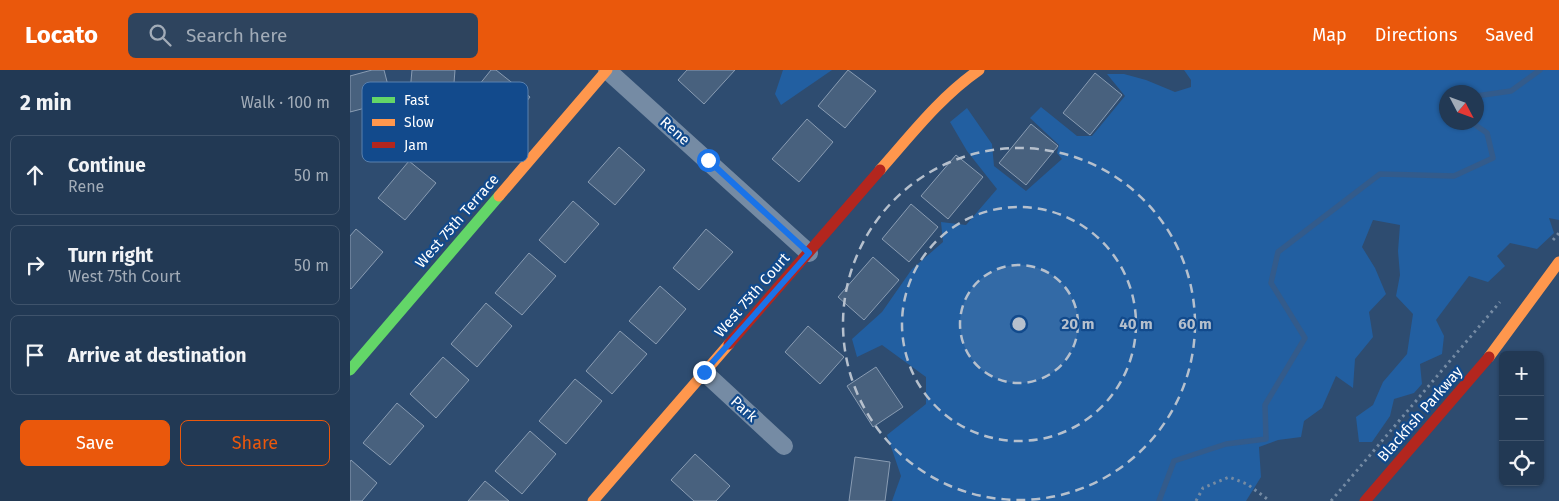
<!DOCTYPE html>
<html lang="en">
<head>
<meta charset="utf-8">
<style>
  body { margin:0; font-family:"Fira Sans",sans-serif; background:#2e445e; color:#f1f3f6 }
  .controls { position:absolute; right:15px; bottom:15px; display:grid; overflow:hidden; border-radius:8px; box-shadow:0 1px 4px #0004 }
  .controls button { width:45px; height:45px; display:grid; place-items:center; padding:0; border:0; border-bottom:1px solid #3f536b; background:#223954; color:#f1f3f6; font:25px sans-serif }
  .compass { position:absolute; left:1089px; top:15px; width:45px; height:45px; border-radius:50%; background:#223954; box-shadow:0 1px 4px #0004; rotate:131deg }
  .stop { position:absolute; width:15px; height:15px; margin:-11px; border:4px solid #1a73e8; border-radius:50%; background:#fff }
  .stop.end { background:#1a73e8; border-color:#fff; box-shadow:0 1px 5px #0008 }
  .list { margin:0; padding:0; list-style:none }
  h2 { display:flex; justify-content:space-between; align-items:center; height:65px; margin:0; padding:0 20px; font-size:21px }
  h2 small { font-size:16px; font-weight:400; color:#a2acb8 }
  .list li { display:grid; grid-template-columns:32px 1fr auto; gap:15px; align-items:center; box-sizing:border-box; height:80px; margin:0 10px 10px; padding:0 10px; border:1px solid #3f536b; border-radius:8px }
  .list b { display:block; font-size:19px; white-space:nowrap }
  .list p { margin:0; font-size:16px; white-space:nowrap; color:#a2acb8 }
  .list em { font-size:16px; font-style:normal; color:#a2acb8 }
  .actions { display:flex; gap:10px; padding:15px 20px }
  .actions a { flex:1; padding:11px 0; border:1px solid #ea580c; border-radius:8px; text-align:center; font-size:18px; color:#ea580c }
  .actions .main { background:#ea580c; color:#fff }
  .icon { flex:none; width:28px; height:28px; fill:none; stroke:currentColor; stroke-width:2; stroke-linecap:round; stroke-linejoin:round }
  .map { position:relative; flex:none; width:1209px; height:431px; overflow:hidden }
  header { display:flex; align-items:center; gap:30px; box-sizing:border-box; height:70px; padding:0 25px; background:#ea580c; color:#fff }
  header strong { font-size:24px }
  nav { display:flex; gap:28px; margin-inline-start:auto; font-size:18px }
  .search { width:350px; height:45px; background:#2e445e; display:flex; align-items:center; gap:12px; box-sizing:border-box; padding:0 18px; border-radius:8px; color:#a2acb8; font-size:19px }
  main { display:flex }
  aside { flex:1; background:#223954 }
  .map>svg:first-child { display:block }
  .green { fill:#225fa1; fill-rule:evenodd }
  .lines { fill:none; stroke-linecap:round; stroke-linejoin:round }
  .stream { stroke:#335b8b; stroke-width:5.5 }
  .building { fill:#48617e; stroke:#899cb3 }
  .path { stroke:#758ba4; stroke-width:3; stroke-dasharray:2.5 4; stroke-linecap:butt }
  .street { stroke:#758ba4; stroke-width:18 }
  .fast { stroke:#63d668; stroke-width:11 }
  .slow { stroke:#ff974d; stroke-width:11 }
  .jam { stroke:#b3261e; stroke-width:11 }
  .route { stroke:#1a73e8; stroke-width:6 }
  .ring { fill:none; stroke:#b6c0cd; stroke-width:2.5; stroke-dasharray:9 6 }
  .labels { text-anchor:middle; stroke-width:4.5; stroke-linejoin:round; paint-order:stroke }
  .street-label { font-size:15px; fill:#fff; stroke:#124a8c }
  .key { fill:#124a8c; stroke:#5980ae; stroke-width:1 }
  .key-label { font-size:14px; fill:#fff }
  .centre { fill:#b6c0cd; stroke:#124a8c; stroke-width:2.5 }
  .ring-label { font-size:15px; text-anchor:middle; font-weight:bold; fill:#b6c0cd; stroke:#124a8c; stroke-width:4.5; stroke-linejoin:round; paint-order:stroke }
</style>
</head>
<body>
<header>
<strong>Locato</strong>
<div class="search"><svg class="icon" aria-label="search" viewBox="0 0 24 24"><circle cx="10" cy="10" r="6"/><path d="M15 15l6 6"/></svg>Search here</div>
<nav><a>Map</a><a>Directions</a><a>Saved</a></nav>
</header>
<main>
<aside>
<h2>2 min<small>Walk · 100 m</small></h2>
<ul class="list">
<li><svg class="icon" aria-label="ahead" viewBox="0 0 24 24"><path d="M12 20V5M6 11l6-6 6 6"/></svg><div><b>Continue</b><p>Rene</p></div><em>50 m</em></li>
<li><svg class="icon" aria-label="right" viewBox="0 0 24 24"><path d="M7 20v-9h11M14 6l5 5-5 5"/></svg><div><b>Turn right</b><p>West 75th Court</p></div><em>50 m</em></li>
<li><svg class="icon" aria-label="arrive" viewBox="0 0 24 24"><path d="M6 21V4h12l-3 4 3 4H6"/></svg><div><b>Arrive at destination</b></div></li>
</ul>
<div class="actions"><a class="main">Save</a><a>Share</a></div>
</aside>
<div class="map">
<svg width="1209" height="431" viewBox="0 0 1209 431">
  <rect width="100%" height="100%" fill="#2e4c70"/>
  <!-- green -->
  <g class="green">
    <path d="M433,0H482L431,35L425,24Z"/>
    <path d="M834,0H1209V150L1199,148L1204,163L1187,179L1160,173L1147,186L1155,196L1138,212L1119,206L1086,250L1094,266L1092,284L1070,294L1072,314L1064,323L1044,329L1040,346L1022,372H1009L1006,347L1023,335L1033,312L1057,284L1063,244L1046,226L1050,205L1048,181L1050,155L1023,150L1012,177L1025,198L1036,224L1019,242L1023,267L1005,289L1003,318L986,306L972,338L954,351L951,367L928,370L909,377L911,407L896,431H542L551,406L537,365L576,334V307L532,275L507,287L502,269L532,242L562,199L593,172L591,152L616,155L647,119L617,81L600,52L617,38L642,74L644,96L676,121L712,89L707,83L709,75L680,48L691,37L727,66H742L775,26L757,4H774L796,10L825,22L841,17V10ZM1126,22V52H1096V22Z"/>
  </g>
  <g class="lines">
    <!-- stream -->
    <g class="stream">
      <path d="M1126,26L1161,21L1190,0"/>
      <path d="M809,431L824,391L876,374L916,369L915,335L955,268L921,213L928,182L1030,104L1104,106L1143,88L1137,63L1121,52"/>
    </g>
  </g>
  <!-- building -->
  <g class="building">
    <path d="M22,0H34L42,31L0,42V6Z"/>
    <path d="M62,0H105L103,26L60,22Z"/>
    <path d="M141,0H146L180,27L158,55L121,25Z"/>
    <path d="M337,0H385L354,34L328,10Z"/>
    <path d="M498,0L526,21L495,58L468,36Z"/>
    <path d="M745,3L772,25L740,65L713,43Z"/>
    <path d="M457,49L483,72L449,112L422,89Z"/>
    <path d="M681,54L708,76L676,115L649,93Z"/>
    <path d="M269,77L295,100L265,135L238,112Z"/>
    <path d="M606,85L633,107L598,149L571,126Z"/>
    <path d="M59,91L86,113L55,150L28,128Z"/>
    <path d="M223,131L249,154L215,193L189,170Z"/>
    <path d="M561,134L588,157L559,192L532,169Z"/>
    <path d="M6,159L33,182L1,219L0,218V166Z"/>
    <path d="M356,159L383,182L349,220L323,198Z"/>
    <path d="M179,183L206,206L172,245L145,223Z"/>
    <path d="M523,187L549,210L514,250L488,227Z"/>
    <path d="M310,216L336,239L306,274L279,251Z"/>
    <path d="M136,233L162,256L127,297L101,274Z"/>
    <path d="M458,256L494,287L470,314L435,282Z"/>
    <path d="M270,261L297,284L262,324L236,301Z"/>
    <path d="M93,287L119,310L86,348L60,324Z"/>
    <path d="M526,297L553,337L523,357L497,316Z"/>
    <path d="M225,309L252,331L216,374L189,351Z"/>
    <path d="M47,333L74,356L40,395L13,373Z"/>
    <path d="M180,361L206,384L172,424L145,401Z"/>
    <path d="M345,384L380,416L366,431H344L321,410Z"/>
    <path d="M505,387L540,392L535,431H499Z"/>
    <path d="M1,390L27,413L12,431H0V392Z"/>
    <path d="M135,411L159,431H118Z"/>
  </g>
  <g class="lines">
    <!-- path -->
    <g class="path">
      <path d="M1203,170L1209,163"/>
      <path d="M846,431L853,418L879,407L897,414L920,431"/>
      <path d="M981,431L1150,232"/>
    </g>
    <!-- street -->
    <g class="street">
      <path d="M257,0L459,183"/>
      <path d="M354,302L434,376"/>
    </g>
    <!-- fast -->
    <path class="fast" d="M0,300L149,126"/>
    <!-- slow -->
    <g class="slow">
      <path d="M530,100C561,65 590,27 629,0"/>
      <path d="M149,126L257,0"/>
      <path d="M1139,287L1209,192"/>
      <path d="M243,431L379,274"/>
    </g>
    <!-- jam -->
    <g class="jam">
      <path d="M379,274L530,100"/>
      <path d="M1015,431L1139,287"/>
    </g>
  </g>
  <g class="lines">
    <!-- route -->
    <path class="route" d="M354,302L459,183L358,90"/>
  </g>
  <!-- distance rings -->
  <circle cx="669" cy="254" r="59" fill="#b6c0cd" fill-opacity=".12"/>
  <g class="ring">
    <circle cx="669" cy="254" r="59"/>
    <circle cx="669" cy="254" r="117"/>
    <circle cx="669" cy="254" r="176"/>
  </g>
  <g class="labels">
    <!-- street labels -->
    <g class="street-label">
      <text transform="translate(325 61) rotate(42)" y="5">Rene</text>
      <text transform="translate(107 151) rotate(-49)" y="5">West 75th Terrace</text>
      <text transform="translate(402 225) rotate(-49)" y="5">West 75th Court</text>
      <text transform="translate(394 339) rotate(42)" y="5">Park</text>
      <text transform="translate(1070 344) rotate(-49)" y="5">Blackfish Parkway</text>
    </g>
  </g>
  <!-- legend -->
  <rect x="12" y="12" width="166" height="80" rx="8" class="key"/>
  <rect x="22" y="27" width="23" height="6" fill="#63d668"/>
  <rect x="22" y="49" width="23" height="7" fill="#ff974d"/>
  <rect x="22" y="72" width="23" height="6" fill="#b3261e"/>
  <g class="key-label">
    <text x="54" y="35">Fast</text>
    <text x="54" y="57">Slow</text>
    <text x="54" y="80">Jam</text>
  </g>
  <circle cx="669" cy="254" r="8" class="centre"/>
  <g class="ring-label">
    <text x="728" y="259">20 m</text>
    <text x="786" y="259">40 m</text>
    <text x="845" y="259">60 m</text>
  </g>
</svg>
<div class="controls">
<button>+</button>
<button>−</button>
<button><svg class="icon" aria-label="locate" viewBox="0 0 24 24"><circle cx="12" cy="12" r="6"/><path d="M12 2v4M12 18v4M2 12h4M18 12h4"/></svg></button>
</div>
<svg class="compass" viewBox="-18 -18 36 36"><path d="M0-13l5 13h-10z" fill="#e53935"/><path d="M0 13l5-13h-10z" fill="#a2acb8"/></svg>
<div class="stop" style="left:358px;top:90px"></div>
<div class="stop end" style="left:354px;top:302px"></div>
</div>
</main>
</body>
</html>
